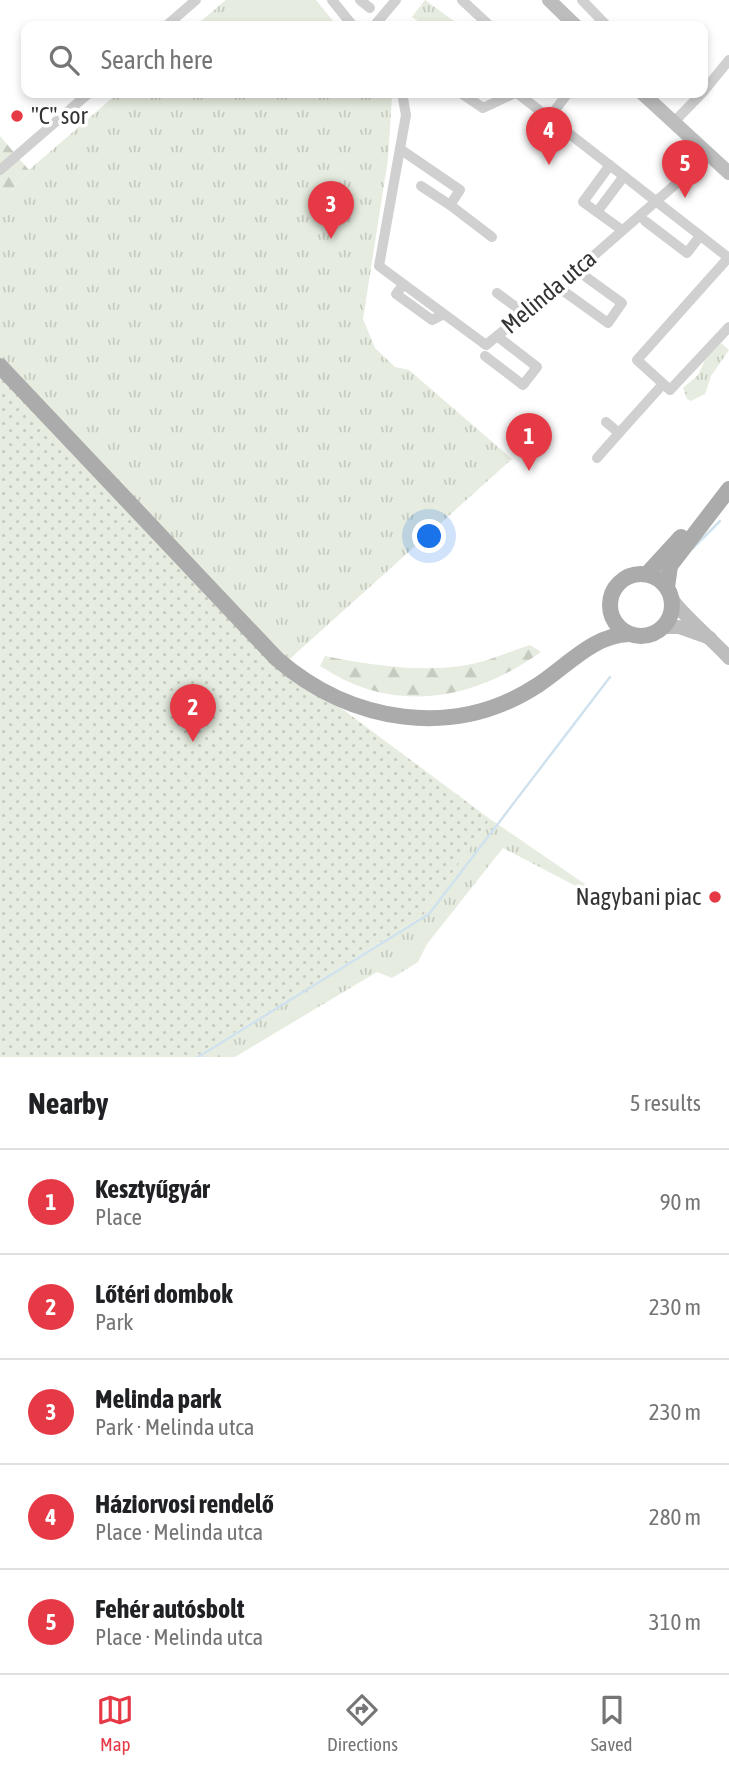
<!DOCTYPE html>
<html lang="en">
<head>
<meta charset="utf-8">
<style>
  body { margin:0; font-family:"Asap Condensed",sans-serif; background:#f6f6f6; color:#202124 }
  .you { position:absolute; left:430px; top:537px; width:24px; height:24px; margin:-18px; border:5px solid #fff; border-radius:50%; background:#1a73e8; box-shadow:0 0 0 10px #1a73e833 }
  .badge { display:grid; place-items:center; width:46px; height:46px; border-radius:50%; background:#e63946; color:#fff; font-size:23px; font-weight:700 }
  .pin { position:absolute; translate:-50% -58px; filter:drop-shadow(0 2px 4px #0008) }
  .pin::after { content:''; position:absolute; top:37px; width:24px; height:21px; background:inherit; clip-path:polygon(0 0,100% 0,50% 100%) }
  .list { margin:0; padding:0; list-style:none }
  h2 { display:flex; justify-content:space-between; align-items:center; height:91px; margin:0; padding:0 28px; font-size:30px }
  h2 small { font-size:23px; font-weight:400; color:#757577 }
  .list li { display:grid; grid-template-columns:46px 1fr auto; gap:21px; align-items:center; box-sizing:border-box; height:105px; padding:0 28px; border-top:2px solid #e0e0e0 }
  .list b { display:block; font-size:26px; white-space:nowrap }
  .list p { margin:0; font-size:23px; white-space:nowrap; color:#757577 }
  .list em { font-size:23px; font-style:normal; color:#757577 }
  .icon { flex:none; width:38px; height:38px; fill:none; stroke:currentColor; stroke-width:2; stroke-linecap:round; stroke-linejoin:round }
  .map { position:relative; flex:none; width:729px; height:1057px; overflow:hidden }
  .search { position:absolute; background:#fff; box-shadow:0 4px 10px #0003; left:21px; right:21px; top:21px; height:77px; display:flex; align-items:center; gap:18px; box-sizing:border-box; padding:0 24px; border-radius:14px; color:#757577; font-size:26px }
  .sheet { height:616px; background:#fff }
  nav { display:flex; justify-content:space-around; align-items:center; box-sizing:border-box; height:98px; border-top:2px solid #e0e0e0; background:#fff; font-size:19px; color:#757577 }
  nav a { display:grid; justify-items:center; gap:4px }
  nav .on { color:#e63946 }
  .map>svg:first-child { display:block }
  .grass { fill:url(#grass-tufts) }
  .forest { fill:url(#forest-firs) }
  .garden { fill:url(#garden-dots) }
  .pitch { fill:#e6ecdf }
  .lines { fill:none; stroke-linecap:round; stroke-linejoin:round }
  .stream { stroke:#cfe2ee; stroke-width:2.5 }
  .street { stroke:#d0d0d0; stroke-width:10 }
  .secondary { stroke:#bdbdbd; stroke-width:14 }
  .primary { stroke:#ababab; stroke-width:16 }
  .poi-dot { fill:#e63946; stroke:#fff; stroke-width:2.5 }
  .labels { text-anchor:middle; stroke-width:7; stroke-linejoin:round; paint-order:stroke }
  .poi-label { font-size:24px; fill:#333; stroke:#fff; text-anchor:start }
  .street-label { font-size:24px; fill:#333; stroke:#fff }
</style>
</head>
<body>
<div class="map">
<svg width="729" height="1057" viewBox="0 0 729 1057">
  <defs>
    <pattern id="grass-tufts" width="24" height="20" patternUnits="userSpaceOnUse" patternTransform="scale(1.75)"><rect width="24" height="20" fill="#e6ecdf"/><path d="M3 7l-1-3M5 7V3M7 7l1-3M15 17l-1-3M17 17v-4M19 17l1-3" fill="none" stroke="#c6cbc0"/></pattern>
    <pattern id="forest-firs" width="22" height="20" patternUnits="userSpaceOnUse" patternTransform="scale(1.75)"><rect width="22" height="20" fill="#e6ecdf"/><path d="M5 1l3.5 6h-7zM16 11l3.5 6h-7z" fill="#c6cbc0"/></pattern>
    <pattern id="garden-dots" width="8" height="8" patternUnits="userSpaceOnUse" patternTransform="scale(1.75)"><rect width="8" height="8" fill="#e6ecdf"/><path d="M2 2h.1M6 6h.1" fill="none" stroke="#c6cbc0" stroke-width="1.8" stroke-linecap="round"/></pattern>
  </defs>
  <rect width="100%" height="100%" fill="#fff"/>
  <!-- grass -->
  <g class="grass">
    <path d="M226,0H316L337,26H195Z"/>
    <path d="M425,0L454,21L450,26H425L412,17Z"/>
    <path d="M118,93H388L392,97L388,159L363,319L375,348L395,367L409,370L512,459L283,665L0,374V204L29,170Z"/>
    <path d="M721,343L729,350L711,376L705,394L691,401L687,399L683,388L698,375L706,358Z"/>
    <path d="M490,819L627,913L503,848L427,944L418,962L392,978L377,972L235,1057H195L423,915Z"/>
  </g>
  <!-- forest -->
  <g class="forest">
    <path d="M0,136L29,170L0,204Z"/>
    <path d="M530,645L541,652C472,701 394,715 320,666L325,656C369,665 416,672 461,666C484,663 508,652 530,645Z"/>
  </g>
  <!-- garden -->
  <path class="garden" d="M0,374L283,665L490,819L423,915L195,1057H0Z"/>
  <!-- pitch -->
  <path class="pitch" d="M252,0H311L331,26H251L240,12Z"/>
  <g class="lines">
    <!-- stream -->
    <g class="stream">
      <path d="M693,548L720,521"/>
      <path d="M198,1057L429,914L610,677"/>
    </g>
    <!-- street -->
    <g class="street">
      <path d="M332,0L353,26"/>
      <path d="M360,0L370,8"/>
      <path d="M462,0L490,26"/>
      <path d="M582,0L607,26"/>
      <path d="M166,26L196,0"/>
      <path d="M374,26L396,0"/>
      <path d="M703,92L729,60"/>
      <path d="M402,93L406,115L379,266L486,345L567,279L709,155"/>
      <path d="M461,93L483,108L515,93"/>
      <path d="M517,93L729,258"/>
      <path d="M549,118L568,93"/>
      <path d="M673,123L702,93"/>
      <path d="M400,149L460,190L450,205L421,186"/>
      <path d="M610,165L583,202L622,230"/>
      <path d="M0,170L89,93"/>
      <path d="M450,205L492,237"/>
      <path d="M597,212L624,176"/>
      <path d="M645,221L687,253L700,236"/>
      <path d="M728,258L637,360L670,390L729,327"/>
      <path d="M567,279L562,290L608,323L622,303L586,277"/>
      <path d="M403,285L396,294L432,320L442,315"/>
      <path d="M497,293L524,313"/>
      <path d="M485,356L523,385L537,367L497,336"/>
      <path d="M606,422L619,433L663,384"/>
      <path d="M597,458L619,433"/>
    </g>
    <!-- secondary -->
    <g class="secondary">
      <path d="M549,0L576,26"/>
      <path d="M642,93L729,173"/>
      <path d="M672,598C675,608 718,645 729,658"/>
      <path d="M664,627H679L710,638"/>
    </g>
    <!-- primary -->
    <g class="primary">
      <path d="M0,366L277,659C351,723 454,740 538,685C567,666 593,635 629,634"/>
      <circle cx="641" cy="605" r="31"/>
      <path d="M647,574L681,537"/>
      <path d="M667,587L670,566L729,489"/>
    </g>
  </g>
  <!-- markers -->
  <g class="poi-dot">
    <circle cx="17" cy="116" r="7"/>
    <circle cx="715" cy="897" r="7"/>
  </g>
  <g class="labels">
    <!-- poi labels -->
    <g class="poi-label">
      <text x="31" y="124">"C" sor</text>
      <text x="701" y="905" text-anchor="end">Nagybani piac</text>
    </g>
    <!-- street labels -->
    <g class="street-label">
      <text transform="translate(549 292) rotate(-40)" y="8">Melinda utca</text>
    </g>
  </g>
</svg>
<div class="you"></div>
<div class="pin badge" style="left:529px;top:471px">1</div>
<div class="pin badge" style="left:193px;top:742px">2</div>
<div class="pin badge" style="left:331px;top:239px">3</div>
<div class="pin badge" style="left:549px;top:165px">4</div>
<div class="pin badge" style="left:685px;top:198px">5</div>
<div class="search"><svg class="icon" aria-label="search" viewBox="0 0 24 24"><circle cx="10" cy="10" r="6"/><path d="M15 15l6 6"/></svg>Search here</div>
</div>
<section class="sheet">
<h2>Nearby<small>5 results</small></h2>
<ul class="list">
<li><span class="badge">1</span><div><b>Kesztyűgyár</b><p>Place</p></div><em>90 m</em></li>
<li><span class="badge">2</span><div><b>Lőtéri dombok</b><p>Park</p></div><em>230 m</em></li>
<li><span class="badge">3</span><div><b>Melinda park</b><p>Park · Melinda utca</p></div><em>230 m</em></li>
<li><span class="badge">4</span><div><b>Háziorvosi rendelő</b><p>Place · Melinda utca</p></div><em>280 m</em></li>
<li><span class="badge">5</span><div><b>Fehér autósbolt</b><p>Place · Melinda utca</p></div><em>310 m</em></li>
</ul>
</section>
<nav>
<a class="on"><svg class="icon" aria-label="map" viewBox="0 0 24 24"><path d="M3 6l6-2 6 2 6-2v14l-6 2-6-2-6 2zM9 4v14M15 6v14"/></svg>Map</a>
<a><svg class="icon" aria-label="directions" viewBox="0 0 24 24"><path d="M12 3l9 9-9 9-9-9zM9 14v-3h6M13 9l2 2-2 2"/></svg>Directions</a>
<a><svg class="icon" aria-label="saved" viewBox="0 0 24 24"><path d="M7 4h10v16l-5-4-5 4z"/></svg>Saved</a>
</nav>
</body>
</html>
